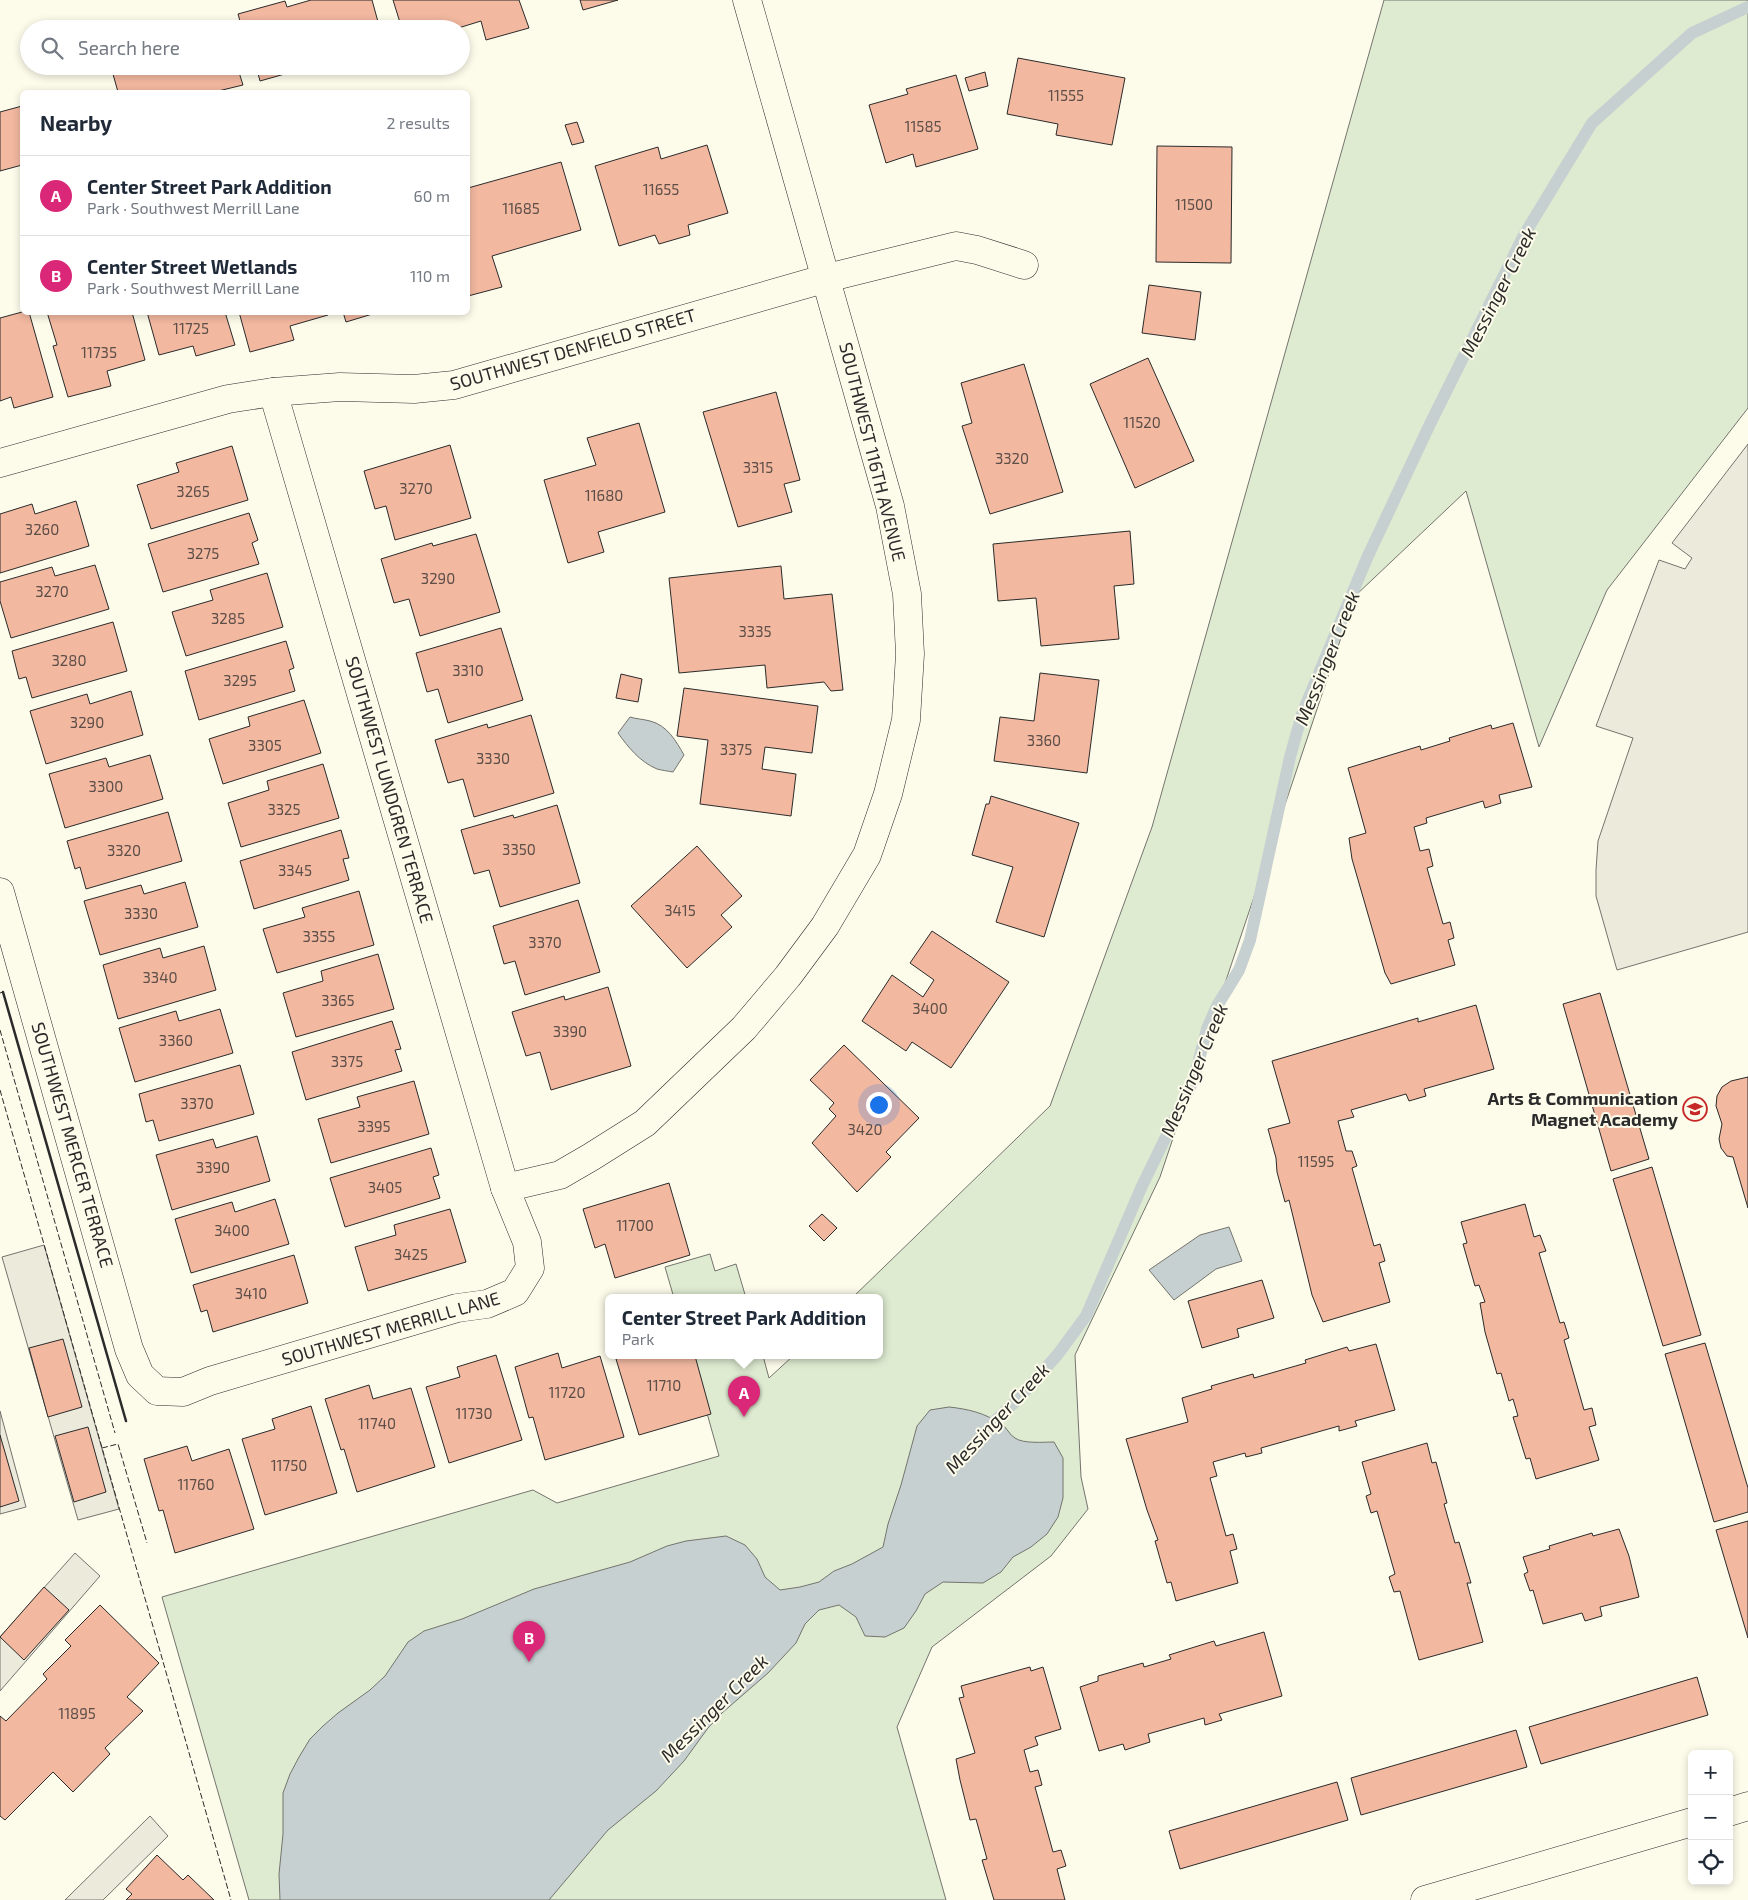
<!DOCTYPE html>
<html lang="en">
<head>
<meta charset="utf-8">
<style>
  body { margin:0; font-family:"Exo 2",sans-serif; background:#f6f6f7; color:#1f2937 }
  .controls { position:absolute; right:15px; bottom:15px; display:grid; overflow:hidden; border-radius:8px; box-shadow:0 2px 8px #0003 }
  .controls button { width:45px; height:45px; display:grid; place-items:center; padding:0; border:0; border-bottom:1px solid #e0e1e3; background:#fff; color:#1f2937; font:25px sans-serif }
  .you { position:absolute; left:878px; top:1104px; width:18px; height:18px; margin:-12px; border:4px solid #fff; border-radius:50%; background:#1a73e8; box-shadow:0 0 0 8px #1a73e833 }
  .badge { display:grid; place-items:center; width:32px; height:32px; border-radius:50%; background:#db2777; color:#fff; font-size:16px; font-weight:700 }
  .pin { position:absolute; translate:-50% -41px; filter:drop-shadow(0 1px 2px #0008) }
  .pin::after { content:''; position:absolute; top:26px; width:18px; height:15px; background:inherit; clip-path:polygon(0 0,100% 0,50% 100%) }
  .popup { position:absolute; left:605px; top:1294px; width:278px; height:65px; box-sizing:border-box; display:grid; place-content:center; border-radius:8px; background:#fff; filter:drop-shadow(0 1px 4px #0005); font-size:16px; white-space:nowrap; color:#747a83 }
  .popup b { font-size:19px; color:#1f2937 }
  .popup::after { content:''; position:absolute; left:50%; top:100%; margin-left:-10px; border:10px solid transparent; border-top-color:#fff }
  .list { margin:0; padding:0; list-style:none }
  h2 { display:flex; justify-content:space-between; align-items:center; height:65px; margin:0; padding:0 20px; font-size:21px }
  h2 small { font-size:16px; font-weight:400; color:#747a83 }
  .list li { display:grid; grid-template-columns:32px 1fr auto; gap:15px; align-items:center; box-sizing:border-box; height:80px; padding:0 20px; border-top:1px solid #e0e1e3 }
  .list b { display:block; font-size:19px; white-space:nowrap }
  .list p { margin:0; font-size:16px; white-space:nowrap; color:#747a83 }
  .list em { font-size:16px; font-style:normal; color:#747a83 }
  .icon { flex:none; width:28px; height:28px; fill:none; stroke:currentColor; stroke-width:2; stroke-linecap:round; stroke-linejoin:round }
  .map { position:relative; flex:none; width:1748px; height:1900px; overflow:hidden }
  .search { position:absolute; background:#fff; box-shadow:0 2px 8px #0003; left:20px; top:20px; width:450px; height:55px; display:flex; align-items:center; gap:12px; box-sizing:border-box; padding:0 18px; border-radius:28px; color:#747a83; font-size:19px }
  .panel { position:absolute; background:#fff; box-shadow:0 2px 8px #0003; left:20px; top:90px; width:450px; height:225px; border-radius:8px }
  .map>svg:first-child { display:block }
  .green { fill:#deebd1; stroke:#74746e }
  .parking { fill:#eceadb; stroke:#74746e }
  .water { fill:#c7d0d0; stroke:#74746e }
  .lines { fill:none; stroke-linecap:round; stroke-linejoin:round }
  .stream { stroke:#c7d0d0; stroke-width:12 }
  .building { fill:#f2b8a0; stroke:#2b2b2b }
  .street-casing { stroke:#2b2b2b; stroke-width:29 }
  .secondary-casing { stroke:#2b2b2b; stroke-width:29 }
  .street { stroke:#fdfbea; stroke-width:28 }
  .secondary { stroke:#fdfbea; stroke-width:28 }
  .fence { stroke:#2b2b2b; stroke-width:1; stroke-dasharray:6 2.5; stroke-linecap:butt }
  .wall { stroke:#2b2b2b; stroke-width:2.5 }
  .labels { text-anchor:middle; stroke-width:4; stroke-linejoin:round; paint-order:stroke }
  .number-label { font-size:15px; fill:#5d4e48 }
  .street-label { font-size:18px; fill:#2b2b2b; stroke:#fdfbea }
  .poi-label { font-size:18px; font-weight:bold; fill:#2b2b2b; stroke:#fdfbea; text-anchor:end }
  .water-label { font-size:19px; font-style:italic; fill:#2b2b2b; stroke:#fdfbea }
</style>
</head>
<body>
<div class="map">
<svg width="1748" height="1900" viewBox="0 0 1748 1900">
  <rect width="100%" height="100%" fill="#fdfbea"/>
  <!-- green -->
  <g class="green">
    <path d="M1384,0H1748V408L1607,590L1539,747L1466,491L1355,596L1160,1177L1075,1355L1081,1477L1088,1509L1051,1556L932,1647L897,1727L946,1900H249L162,1597L533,1490L557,1503L719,1456L691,1356H763L769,1378L793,1356H879V1298H852L1050,1106L1152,827Z"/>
    <path d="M710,1254L715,1271L736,1264L746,1298H674L665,1267Z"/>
  </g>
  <!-- parking -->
  <g class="parking">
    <path d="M1748,444V932L1617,970L1596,896V870L1598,841L1633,738L1596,726L1659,560L1685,569L1692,558L1672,543Z"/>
    <path d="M44,1245L119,1509L78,1520L2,1257Z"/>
    <path d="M0,1411L26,1507L0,1514Z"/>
    <path d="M75,1553L100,1576L0,1691V1637Z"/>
    <path d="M150,1816L168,1836L103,1900H65Z"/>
  </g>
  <!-- water -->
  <g class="water">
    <path d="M630,717C636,719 643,719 650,721C667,725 676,741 684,755L673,772C667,771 661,770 657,769C640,762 628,747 618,733Z"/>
    <path d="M1229,1227L1242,1261L1216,1269L1174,1300L1149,1270L1200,1235Z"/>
    <path d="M949,1407C968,1409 985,1413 1001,1424C1007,1427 1009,1435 1015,1438C1023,1444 1044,1442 1054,1442L1063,1458V1498L1058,1517L1047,1534L1031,1547L1013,1557L1001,1572L983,1583L943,1582L925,1594L916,1611L904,1628L885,1637L865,1636L856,1617L839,1605L819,1610L805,1624L796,1643L768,1673L722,1713L708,1728L684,1761L656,1791L608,1830L549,1900H280L279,1874L283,1834V1793L290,1774L299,1757L310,1739L323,1726L338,1713L370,1690L385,1676L408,1642L424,1631L462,1619L534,1589L630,1562L667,1546L686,1541L726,1536L745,1545L757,1559L765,1577L780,1590L800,1587L819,1582L834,1571L852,1564L883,1547L888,1524L901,1485L917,1426L930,1410Z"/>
  </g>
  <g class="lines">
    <!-- stream -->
    <path class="stream" d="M983,1432L1017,1400L1037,1378L1058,1354L1086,1316L1142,1186L1194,1079L1207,1029L1217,1006L1239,970L1250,940L1290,757L1302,714L1367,558L1430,424L1524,235L1592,123L1692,33L1748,7"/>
  </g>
  <!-- building -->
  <g class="building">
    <path d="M311,0H372L380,29L242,28L238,14L285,1L287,7Z"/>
    <path d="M393,0H519L529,28L486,40L481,21L455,29H402Z"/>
    <path d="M580,0H618L583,10Z"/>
    <path d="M1018,58L1125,78L1112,145L1056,135L1058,124L1007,114Z"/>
    <path d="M237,66L243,85L214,92H118L111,67Z"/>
    <path d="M256,66H313L260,81Z"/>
    <path d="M985,72L988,86L969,91L965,78Z"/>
    <path d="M956,75L978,149L916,167L913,154L886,163L869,105L908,94L906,89Z"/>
    <path d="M22,106V165L0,171V112Z"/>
    <path d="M577,122L584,142L572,145L565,125Z"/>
    <path d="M707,145L728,213L688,225L690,235L659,244L655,235L619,246L595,166L658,147L661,159Z"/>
    <path d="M1157,146L1232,147L1231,263L1156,262Z"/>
    <path d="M561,162L581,230L492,256L502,287L468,296V188Z"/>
    <path d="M1149,285L1201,292L1195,340L1142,333Z"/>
    <path d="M22,312H29L53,397L14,408L11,397L0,401V318Z"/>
    <path d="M47,312H132L145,360L107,371L111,386L68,397L53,346L57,345Z"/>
    <path d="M147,312H225L235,345L196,356L193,346L159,355Z"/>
    <path d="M239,312H328V315L290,326L294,340L250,352Z"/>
    <path d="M343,312H379L346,322Z"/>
    <path d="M1148,358L1194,461L1135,488L1090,384Z"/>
    <path d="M1024,364L1063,492L990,514L962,426L972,423L961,383Z"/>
    <path d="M776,392L800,480L784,484L792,512L738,527L703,412Z"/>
    <path d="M639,423L665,512L598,532L604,552L568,563L544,480L596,465L587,438Z"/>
    <path d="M450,445L471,518L395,540L386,506L375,509L364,471Z"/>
    <path d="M232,446L248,500L151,529L137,485L179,472L176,463Z"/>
    <path d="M76,501L89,546L0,573V514L32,504L35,514Z"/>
    <path d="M249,513L258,540L252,543L259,564L163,592L148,544Z"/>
    <path d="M1130,531L1134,584L1114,586L1119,639L1041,646L1036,598L998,601L993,544Z"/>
    <path d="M476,534L500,612L420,636L409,599L394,603L381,559L432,543L433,546Z"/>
    <path d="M95,565L109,609L11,638L0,601V582L52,567L55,576Z"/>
    <path d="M781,566L784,599L832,594L843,690L831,691L824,682L767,688L765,665L679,673L669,578Z"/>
    <path d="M267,573L283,627L186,656L172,612L213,600L210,590Z"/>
    <path d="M113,622L127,671L32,698L26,677L19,679L12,651Z"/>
    <path d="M501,628L523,700L448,723L438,689L427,692L416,653Z"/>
    <path d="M286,641L294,668L289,670L295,691L199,720L185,671Z"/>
    <path d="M1040,673L1099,680L1087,773L994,761L1000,717L1034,721Z"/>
    <path d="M621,674L642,679L638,702L616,698Z"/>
    <path d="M684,688L818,706L812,753L765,747L762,769L796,774L791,816L700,804L708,740L677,736Z"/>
    <path d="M131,691L143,735L46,764L30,711L87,694L90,704Z"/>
    <path d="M304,700L321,753L223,784L209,739L250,726L248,717Z"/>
    <path d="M531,715L554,793L474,817L463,779L448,783L435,740L487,724L488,728Z"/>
    <path d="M1513,723L1532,787L1499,795L1501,803L1485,808L1483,801L1426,818L1427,823L1414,827L1420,851L1429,849L1433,866L1427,868L1443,924L1450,922L1454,938L1448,940L1455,965L1391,984L1385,973L1352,859L1349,838L1366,833L1348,768L1420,746L1421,750L1450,741L1449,738L1491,725L1492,729Z"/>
    <path d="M150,755L163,799L65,828L49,774L106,758L109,767Z"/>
    <path d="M323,764L339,818L241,847L228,803L269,790L267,781Z"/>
    <path d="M991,796L1079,823L1044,937L996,922L1013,867L972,855L986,804H989Z"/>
    <path d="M557,805L580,883L500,907L489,870L474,874L461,830L513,815L514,818Z"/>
    <path d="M168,812L182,861L86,889L80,867L75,869L67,841Z"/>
    <path d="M341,830L349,858L343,859L349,880L254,909L240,861Z"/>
    <path d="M697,846L742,896L721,915L732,927L687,968L631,906Z"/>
    <path d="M185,882L198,927L100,955L84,901L141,885L144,894Z"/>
    <path d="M359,891L374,945L277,973L263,929L305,917L302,908Z"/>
    <path d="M578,900L600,972L525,995L515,961L504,964L493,926Z"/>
    <path d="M932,931L1009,982L951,1068L912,1042L906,1051L862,1021L892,975L923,997L934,980L910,963Z"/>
    <path d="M204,946L216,990L118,1019L103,965L160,948L163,958Z"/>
    <path d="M378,954L394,1009L296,1037L283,993L323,981L321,971Z"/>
    <path d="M608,987L631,1066L551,1090L540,1052L526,1056L512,1012L564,996L565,1000Z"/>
    <path d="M1600,993L1649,1159L1611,1171L1563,1004Z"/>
    <path d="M1476,1005L1494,1069L1424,1089L1426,1096L1409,1101L1406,1094L1351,1110L1354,1117L1338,1121L1346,1151H1352L1357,1166L1352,1168L1374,1246L1380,1244L1385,1261L1379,1263L1390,1302L1323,1322L1312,1295L1289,1200L1285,1202L1277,1172L1276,1158L1268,1129L1290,1123L1272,1061L1418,1018V1022Z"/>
    <path d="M220,1009L233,1053L135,1082L119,1028L176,1011L179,1021Z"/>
    <path d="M392,1021L401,1049L395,1050L402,1071L306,1100L292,1052Z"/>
    <path d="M844,1045L919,1118L886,1152L891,1157L857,1192L812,1143L836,1116L829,1109L834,1103L810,1080Z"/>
    <path d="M240,1065L254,1114L159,1141L153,1120L146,1122L139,1094Z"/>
    <path d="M1748,1077V1208L1733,1157L1727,1156L1721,1148L1719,1139L1722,1124L1716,1106L1717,1096L1722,1087L1731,1081Z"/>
    <path d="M414,1081L429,1134L331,1163L318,1119L360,1107L357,1097Z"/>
    <path d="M257,1136L270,1181L172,1210L156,1155L213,1139L216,1148Z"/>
    <path d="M431,1148L439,1175L433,1177L440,1198L345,1227L330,1178Z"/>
    <path d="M1652,1167L1701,1335L1663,1346L1613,1179Z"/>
    <path d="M669,1183L690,1255L615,1278L605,1244L595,1248L583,1209Z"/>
    <path d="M275,1199L289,1244L191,1273L175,1219L232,1202L235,1212Z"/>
    <path d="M1525,1204L1534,1237L1540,1235L1546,1251L1539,1253L1560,1323L1564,1322L1569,1338L1564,1340L1584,1410L1592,1408L1596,1425L1589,1427L1599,1460L1536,1479L1530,1458L1526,1459L1513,1417L1518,1416L1513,1399L1509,1401L1501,1373L1497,1374L1485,1332L1480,1303L1485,1302L1479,1285L1475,1286L1463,1244L1467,1243L1461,1222Z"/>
    <path d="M450,1209L466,1262L368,1291L355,1247L396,1235L394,1225Z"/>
    <path d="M822,1214L837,1228L824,1241L809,1226Z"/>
    <path d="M294,1255L308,1303L213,1332L207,1310L201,1312L193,1285Z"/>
    <path d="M1262,1280L1274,1318L1237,1329L1239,1337L1202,1348L1188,1301Z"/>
    <path d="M63,1339L82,1407L48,1417L29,1348Z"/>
    <path d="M1705,1343L1748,1488V1512L1714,1522L1665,1354Z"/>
    <path d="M1376,1344L1395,1410L1355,1421L1357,1426L1339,1431V1426L1261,1448L1262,1453L1246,1457L1245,1453L1213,1462L1217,1476L1210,1478L1226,1536L1233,1534L1237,1549L1230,1551L1238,1583L1176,1601L1171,1582L1167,1583L1155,1541L1158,1540L1147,1510L1126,1439L1188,1422L1182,1398L1212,1389L1211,1386L1253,1374L1254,1378L1306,1363L1305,1360L1347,1347L1349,1351Z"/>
    <path d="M558,1353L562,1368L600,1356L624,1437L545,1460L533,1417L529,1418L515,1367Z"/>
    <path d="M496,1355L522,1440L449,1463L426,1387L460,1377L457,1367Z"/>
    <path d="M627,1356H695L711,1414L639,1435L616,1359Z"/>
    <path d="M369,1385L373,1399L411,1388L435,1467L357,1492L344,1449L341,1450L325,1399Z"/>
    <path d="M311,1406L337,1493L265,1515L242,1439L275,1429L272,1419Z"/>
    <path d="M88,1427L106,1492L74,1502L55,1436Z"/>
    <path d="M0,1435L19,1501L0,1507Z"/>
    <path d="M1427,1443L1432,1463L1436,1462L1447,1503L1444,1504L1455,1543L1459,1542L1471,1583H1467L1483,1642L1419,1660L1400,1591L1394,1592L1389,1577L1395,1574L1377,1511L1371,1513L1366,1496L1371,1494L1362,1462Z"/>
    <path d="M187,1446L192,1461L229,1449L254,1529L175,1553L163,1510L159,1511L144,1459Z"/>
    <path d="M1748,1521V1638L1716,1530Z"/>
    <path d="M1619,1529L1629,1556L1639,1597L1600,1607L1602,1616L1585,1621L1582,1613L1543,1624L1533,1590L1530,1591L1524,1574L1528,1572L1523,1557L1550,1549L1549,1546L1592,1533L1593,1536Z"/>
    <path d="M44,1587L69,1610L24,1660L0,1637Z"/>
    <path d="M100,1605L159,1663L127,1697L143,1711L105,1748L110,1754L73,1792L53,1772L5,1820L0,1816V1716L6,1721L47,1679L43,1674L71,1646L65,1640Z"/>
    <path d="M1264,1632L1282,1696L1219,1714L1222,1720L1205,1725L1204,1718L1148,1734L1150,1742L1125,1750L1123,1744L1099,1751L1080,1687L1098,1681V1676L1143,1663L1144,1667L1171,1659L1169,1655L1214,1641L1216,1646Z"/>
    <path d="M1030,1667L1031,1671L1043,1667L1061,1729L1035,1737L1038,1745L1024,1750L1030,1772L1038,1770L1042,1785L1035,1787L1053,1852L1061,1850L1066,1866L1057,1869L1065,1900H994L982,1860L987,1859L976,1819L970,1820L960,1780L956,1759L975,1753L959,1698L964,1697L961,1686Z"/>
    <path d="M1697,1677L1708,1715L1541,1764L1529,1727Z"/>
    <path d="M1516,1730L1527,1767L1361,1815L1351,1778Z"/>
    <path d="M1337,1782L1348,1820L1180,1869L1169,1831Z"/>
    <path d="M157,1855L183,1880L188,1875L214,1900H126L132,1894L126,1889Z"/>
  </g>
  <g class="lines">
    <!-- street casing -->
    <g class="street-casing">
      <g id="street">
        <path d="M0,463L228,399L273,392L340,387L414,389L454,385L827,278L956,246L977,250L1024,265"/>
        <path d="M0,892L129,1349L140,1375L157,1391L183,1392L210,1381L457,1308L487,1304L515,1292L530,1268L527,1242L505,1188L273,392"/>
        <path d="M505,1188L560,1175L591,1157L645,1123L744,1028L788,976L825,926L867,855L888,794L906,720L910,654L907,594L890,506L747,0"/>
      </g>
    </g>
    <!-- secondary casing -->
    <g class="secondary-casing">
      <g id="secondary">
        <path d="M1729,1812L1748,1806"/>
        <path d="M1425,1900L1692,1822"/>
      </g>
    </g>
    <!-- street -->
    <use href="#street" class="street"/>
    <!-- secondary -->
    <use href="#secondary" class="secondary"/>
    <!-- fence -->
    <g class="fence">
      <path d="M0,993L3,992"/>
      <path d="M0,1030L115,1433"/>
      <path d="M0,1090L231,1900"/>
      <path d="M102,1448L118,1444L147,1543"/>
    </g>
    <!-- wall -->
    <path class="wall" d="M3,992L126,1421"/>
  </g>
  <!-- icons -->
  <defs>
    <g id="school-ring" transform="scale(1.25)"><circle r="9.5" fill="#fdfbea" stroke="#c62828" stroke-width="1.5"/><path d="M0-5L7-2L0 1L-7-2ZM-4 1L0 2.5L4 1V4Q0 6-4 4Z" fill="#c62828"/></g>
  </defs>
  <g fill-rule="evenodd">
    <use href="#school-ring" x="1695" y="1109"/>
  </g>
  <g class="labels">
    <!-- number labels -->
    <g class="number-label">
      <text x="1066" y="101">11555</text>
      <text x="923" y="132">11585</text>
      <text x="661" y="195">11655</text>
      <text x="1194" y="210">11500</text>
      <text x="521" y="214">11685</text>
      <text x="191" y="334">11725</text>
      <text x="99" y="358">11735</text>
      <text x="1142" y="428">11520</text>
      <text x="1012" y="464">3320</text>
      <text x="758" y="473">3315</text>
      <text x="416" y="494">3270</text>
      <text x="193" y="497">3265</text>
      <text x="604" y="501">11680</text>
      <text x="42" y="535">3260</text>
      <text x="203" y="559">3275</text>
      <text x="438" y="584">3290</text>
      <text x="52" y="597">3270</text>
      <text x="228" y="624">3285</text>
      <text x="755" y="637">3335</text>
      <text x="69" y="666">3280</text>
      <text x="468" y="676">3310</text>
      <text x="240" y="686">3295</text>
      <text x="87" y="728">3290</text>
      <text x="1044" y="746">3360</text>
      <text x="265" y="751">3305</text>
      <text x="736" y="755">3375</text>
      <text x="493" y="764">3330</text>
      <text x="106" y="792">3300</text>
      <text x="284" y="815">3325</text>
      <text x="519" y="855">3350</text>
      <text x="124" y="856">3320</text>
      <text x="295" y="876">3345</text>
      <text x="680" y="916">3415</text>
      <text x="141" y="919">3330</text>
      <text x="319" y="942">3355</text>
      <text x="545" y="948">3370</text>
      <text x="160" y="983">3340</text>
      <text x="338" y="1006">3365</text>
      <text x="930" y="1014">3400</text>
      <text x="570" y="1037">3390</text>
      <text x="176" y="1046">3360</text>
      <text x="347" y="1067">3375</text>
      <text x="197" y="1109">3370</text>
      <text x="374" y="1132">3395</text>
      <text x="865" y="1135">3420</text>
      <text x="1316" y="1167">11595</text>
      <text x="213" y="1173">3390</text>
      <text x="385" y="1193">3405</text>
      <text x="635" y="1231">11700</text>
      <text x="232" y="1236">3400</text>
      <text x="411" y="1260">3425</text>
      <text x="251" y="1299">3410</text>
      <text x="664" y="1391">11710</text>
      <text x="567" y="1398">11720</text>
      <text x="474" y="1419">11730</text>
      <text x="377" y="1429">11740</text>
      <text x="289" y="1471">11750</text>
      <text x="196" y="1490">11760</text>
      <text x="77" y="1719">11895</text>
    </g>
    <!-- street labels -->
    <g class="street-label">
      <text transform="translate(573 350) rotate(-16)" y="6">SOUTHWEST DENFIELD STREET</text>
      <text transform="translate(872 452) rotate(76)" y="6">SOUTHWEST 116TH AVENUE</text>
      <text transform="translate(389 790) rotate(74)" y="6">SOUTHWEST LUNDGREN TERRACE</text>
      <text transform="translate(72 1145) rotate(74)" y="6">SOUTHWEST MERCER TERRACE</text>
      <text transform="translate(391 1329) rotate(-16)" y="6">SOUTHWEST MERRILL LANE</text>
    </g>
    <!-- poi labels -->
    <g class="poi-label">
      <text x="1678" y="1105">Arts &amp; Communication<tspan x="1678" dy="21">Magnet Academy</tspan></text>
    </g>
    <!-- water labels -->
    <g class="water-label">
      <text transform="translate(1498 292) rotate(-63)" y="7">Messinger Creek</text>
      <text transform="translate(1327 658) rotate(-68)" y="7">Messinger Creek</text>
      <text transform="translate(1194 1070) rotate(-67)" y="7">Messinger Creek</text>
      <text transform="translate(997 1418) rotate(-47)" y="7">Messinger Creek</text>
      <text transform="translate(714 1708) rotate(-45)" y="7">Messinger Creek</text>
    </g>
  </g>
</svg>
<div class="controls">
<button>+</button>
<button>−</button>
<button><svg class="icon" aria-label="locate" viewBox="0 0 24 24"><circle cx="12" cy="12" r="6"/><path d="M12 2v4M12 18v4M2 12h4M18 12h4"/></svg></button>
</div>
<div class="you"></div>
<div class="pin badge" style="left:744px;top:1417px">A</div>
<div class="popup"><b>Center Street Park Addition</b>Park</div>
<div class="pin badge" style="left:529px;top:1662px">B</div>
<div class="search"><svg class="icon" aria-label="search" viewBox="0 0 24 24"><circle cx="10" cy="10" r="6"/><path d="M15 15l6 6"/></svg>Search here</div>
<section class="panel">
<h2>Nearby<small>2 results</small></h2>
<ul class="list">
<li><span class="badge">A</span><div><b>Center Street Park Addition</b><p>Park · Southwest Merrill Lane</p></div><em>60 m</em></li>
<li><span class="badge">B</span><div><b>Center Street Wetlands</b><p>Park · Southwest Merrill Lane</p></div><em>110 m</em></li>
</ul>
</section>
</div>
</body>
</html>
